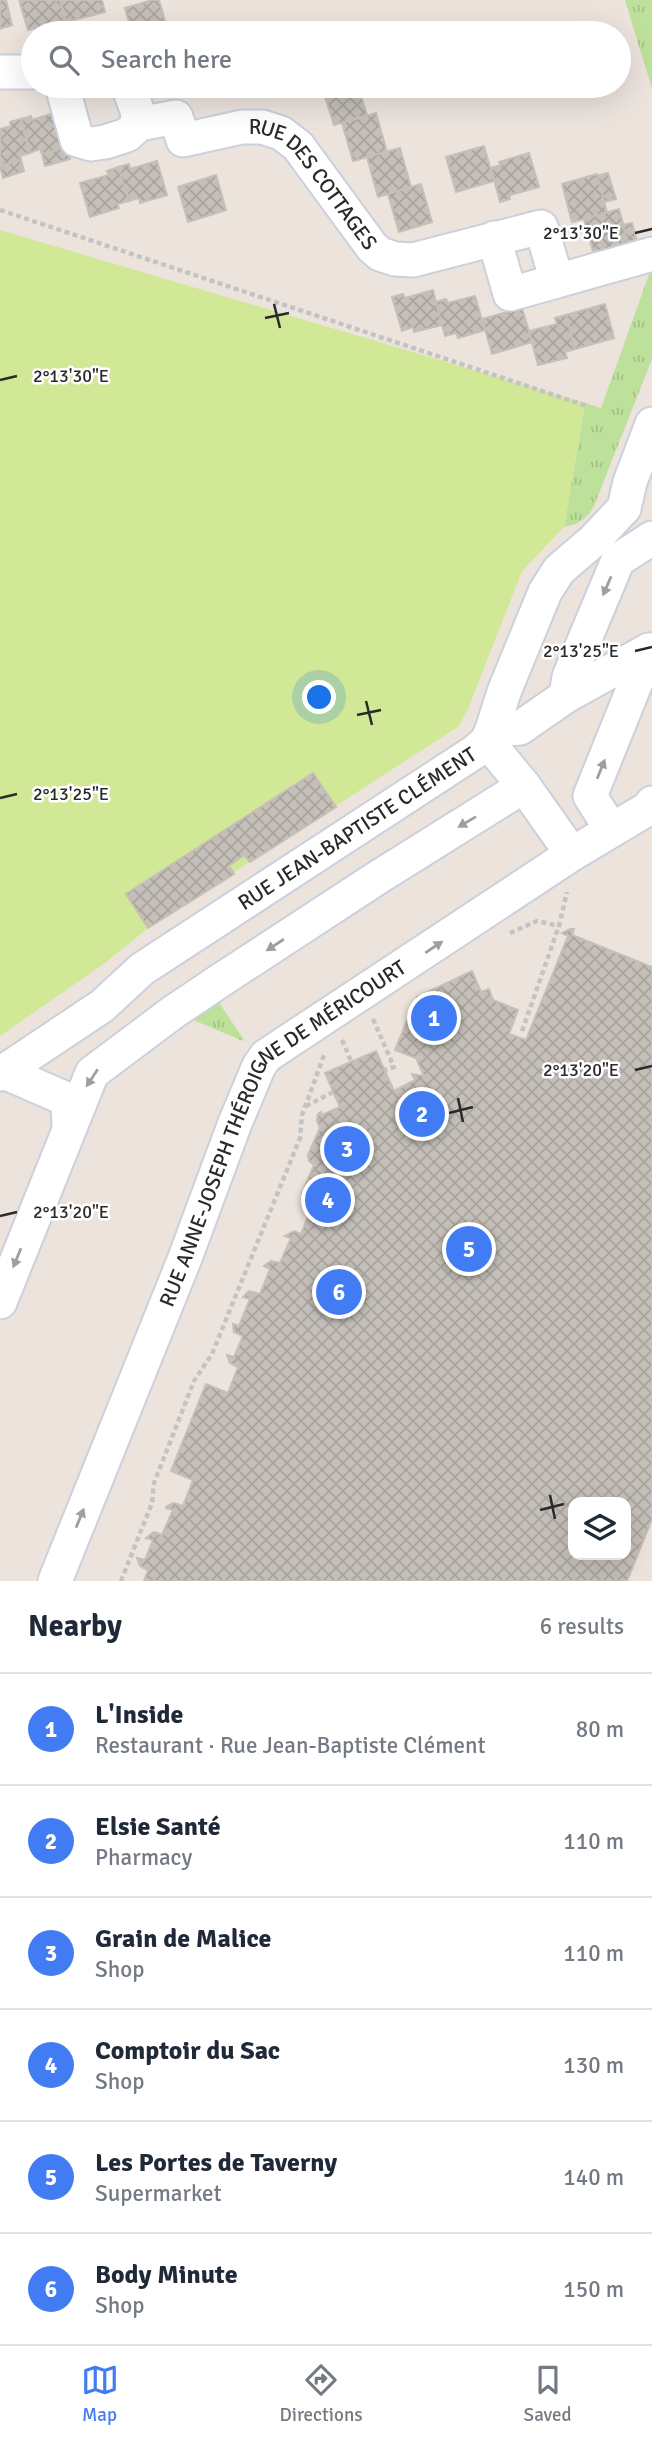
<!DOCTYPE html>
<html lang="en">
<head>
<meta charset="utf-8">
<style>
  body { margin:0; font-family:Signika,sans-serif; background:#f2f2f3; color:#1f2937 }
  .controls { position:absolute; right:21px; bottom:21px; display:grid; overflow:hidden; border-radius:14px; box-shadow:0 7px 28px #0002 }
  .controls button { width:63px; height:63px; display:grid; place-items:center; padding:0; border:0; border-bottom:2px solid #e0e1e3; background:#fff; color:#1f2937; font:35px sans-serif }
  .you { position:absolute; left:320px; top:698px; width:24px; height:24px; margin:-18px; border:5px solid #fff; border-radius:50%; background:#1a73e8; box-shadow:0 0 0 10px #1a73e833 }
  .badge { display:grid; place-items:center; width:46px; height:46px; border-radius:50%; background:#417cf5; color:#fff; font-size:23px; font-weight:700 }
  .pin { position:absolute; translate:-50% -50%; border:4px solid #fff; box-shadow:0 2px 7px #0006 }
  .list { margin:0; padding:0; list-style:none }
  h2 { display:flex; justify-content:space-between; align-items:center; height:91px; margin:0; padding:0 28px; font-size:30px }
  h2 small { font-size:23px; font-weight:400; color:#747a83 }
  .list li { display:grid; grid-template-columns:46px 1fr auto; gap:21px; align-items:center; box-sizing:border-box; height:112px; padding:0 28px; border-top:2px solid #e0e1e3 }
  .list b { display:block; font-size:26px; white-space:nowrap }
  .list p { margin:0; font-size:23px; white-space:nowrap; color:#747a83 }
  .list em { font-size:23px; font-style:normal; color:#747a83 }
  .icon { flex:none; width:38px; height:38px; fill:none; stroke:currentColor; stroke-width:2; stroke-linecap:round; stroke-linejoin:round }
  .map { position:relative; flex:none; width:652px; height:1581px; overflow:hidden }
  .search { position:absolute; background:#fff; box-shadow:0 7px 28px #0002; left:21px; right:21px; top:21px; height:77px; display:flex; align-items:center; gap:18px; box-sizing:border-box; padding:0 24px; border-radius:38px; color:#747a83; font-size:26px }
  .sheet { height:763px; background:#fff }
  nav { display:flex; justify-content:space-around; align-items:center; box-sizing:border-box; height:98px; border-top:2px solid #e0e1e3; background:#fff; font-size:19px; color:#747a83 }
  nav a { display:grid; justify-items:center; gap:4px }
  nav .on { color:#417cf5 }
  .map>svg:first-child { display:block }
  .grass { fill:url(#grass-tufts) }
  .pitch { fill:#d1e897 }
  .building { fill:url(#building-cross-hatch); stroke:#c7bfb7; stroke-width:2; fill-rule:evenodd }
  .lines { fill:none; stroke-linecap:round; stroke-linejoin:round }
  .minor-casing { stroke:#cbd1dc; stroke-width:37 }
  .path { stroke:#c3c3c3; stroke-width:4.5; stroke-dasharray:5 3.5; stroke-linecap:butt }
  .minor { stroke:#fff; stroke-width:33 }
  .oneway { fill:#9f9f9f }
  .ticks { fill:none; stroke:#2a2a2a; stroke-width:2.5 }
  .labels { text-anchor:middle; stroke-width:5; stroke-linejoin:round; paint-order:stroke }
  .street-label { font-size:21px; fill:#2a2a2a; stroke:#fff }
  .ticks-label { font-size:18px; text-anchor:middle; fill:#2a2a2a; stroke:#fff; stroke-width:5; stroke-linejoin:round; paint-order:stroke }
</style>
</head>
<body>
<div class="map">
<svg width="652" height="1581" viewBox="0 0 652 1581">
  <defs>
    <pattern id="grass-tufts" width="24" height="20" patternUnits="userSpaceOnUse" patternTransform="scale(1.75)"><rect width="24" height="20" fill="#bde19b"/><path d="M3 7l-1-3M5 7V3M7 7l1-3M15 17l-1-3M17 17v-4M19 17l1-3" fill="none" stroke="#a3c186"/></pattern>
    <pattern id="building-cross-hatch" width="8" height="8" patternUnits="userSpaceOnUse" patternTransform="scale(1.75)"><rect width="8" height="8" fill="#c4bfb8"/><path d="M0 0l8 8M0 8l8-8" fill="none" stroke="#a9a49e"/></pattern>
  </defs>
  <rect width="100%" height="100%" fill="#ece3dd"/>
  <!-- grass -->
  <g class="grass">
    <path d="M625,0H652V89Z"/>
    <path d="M652,266V359L594,506C586,520 579,524 564,527L585,403L601,408Z"/>
    <path d="M218,1001L244,1040L243,1041L191,1019Z"/>
  </g>
  <!-- pitch -->
  <path class="pitch" d="M0,230L585,403L564,527L522,571L468,709L459,726L148,928L105,963L0,1036Z"/>
  <!-- building -->
  <g class="building">
    <path d="M0,0H6L12,25L0,29Z"/>
    <path d="M19,0H60L66,20L28,30Z"/>
    <path d="M60,0H102L105,12L66,22Z"/>
    <path d="M152,0H159L167,28H164L165,33H132L125,8Z"/>
    <path d="M218,86H255L220,95Z"/>
    <path d="M259,86H301L302,90L292,93L291,89L262,97Z"/>
    <path d="M329,86H358L367,115L334,125L322,87Z"/>
    <path d="M59,111L70,146L42,154L40,149L30,153L21,119L31,116L32,120Z"/>
    <path d="M376,113L387,152L353,161L342,123Z"/>
    <path d="M21,119L30,153L20,156L21,160L0,166V129L11,126L10,122Z"/>
    <path d="M484,146L494,181L456,192L446,157Z"/>
    <path d="M67,147L70,159L45,166L42,154Z"/>
    <path d="M400,148L411,187L378,197L367,157Z"/>
    <path d="M529,153L539,187L510,195V199L500,202L491,168L501,165L499,162Z"/>
    <path d="M21,160L24,171L3,178L0,166Z"/>
    <path d="M157,161L167,195L140,203L139,198L129,201L118,167L129,164L130,169Z"/>
    <path d="M118,167L129,201L117,204L119,208L90,217L80,183L109,175L107,171Z"/>
    <path d="M608,173L616,199L604,202L597,176Z"/>
    <path d="M597,174L607,213L572,222L562,184Z"/>
    <path d="M216,175L226,210L188,222L178,187Z"/>
    <path d="M421,184L432,222L399,232L388,194Z"/>
    <path d="M619,209L630,249L595,259L584,219Z"/>
    <path d="M632,223L637,241L628,244L623,225Z"/>
    <path d="M433,290L442,325L414,332L413,327L402,331L392,297L403,294L405,298Z"/>
    <path d="M475,296L485,330L458,338L456,333L445,336L436,302L446,299L448,303Z"/>
    <path d="M605,304L614,338L575,349L566,315Z"/>
    <path d="M522,308L532,342L492,354L482,319Z"/>
    <path d="M566,315L575,349L565,352L567,358L538,365L529,331L557,324L555,318Z"/>
    <path d="M313,773L336,807L250,862L244,855L229,866L234,874L148,928L126,894Z"/>
    <path d="M570,929H574L572,935L652,967V1519L627,1581H144L148,1570L140,1566L137,1558L145,1560L153,1540L146,1538L154,1532L162,1535L173,1510L166,1508L167,1506L174,1503L183,1506L193,1480L171,1471L206,1384L228,1393L238,1367L230,1363L227,1355L234,1357L243,1336L234,1332L233,1324L239,1326L250,1299L243,1297L249,1291L260,1294L270,1269L264,1266L265,1265L271,1261L280,1263L291,1238L285,1236L294,1231L301,1234L313,1204L304,1200L302,1193L314,1165L309,1161L308,1155L320,1128L317,1121L318,1114L321,1112L322,1115L340,1107L325,1073L376,1051L394,1091L415,1080L412,1074L424,1076L416,1058L395,1050L417,997L472,971L481,992L489,989L493,1000L518,1010L509,1034L526,1040L568,936L562,933ZM573,1502H626V1555H573Z"/>
  </g>
  <g class="lines">
    <!-- minor casing -->
    <g class="minor-casing">
      <g id="minor">
        <path d="M0,72H33"/>
        <path id="s1" d="M62,86L77,140L91,144L105,142L127,135L139,124L176,117L183,140L242,127H262L281,133L298,146L372,247L380,254L395,259L413,260L541,227L557,281L510,294L494,238"/>
        <path d="M128,86L137,110L139,124"/>
        <path d="M557,281L652,254"/>
        <path d="M624,508L630,482L652,424"/>
        <path d="M566,696L569,677L618,560L652,538"/>
        <path d="M492,730L520,728L566,696L649,650H652"/>
        <path d="M487,741L524,786L572,854"/>
        <path d="M611,829L590,796L649,650"/>
        <path d="M4,1072L64,1098L68,1107L69,1126"/>
        <path id="s2" d="M0,1074L102,1006L142,969L476,751L487,741L492,730L504,692L545,592L559,570L594,540L624,508"/>
        <path d="M0,1302L92,1073L172,1013L221,980L377,878L524,786"/>
        <path id="s3" d="M55,1581L185,1258L235,1123L259,1066L266,1056L572,854L649,808L652,803"/>
      </g>
    </g>
    <!-- path -->
    <g class="path">
      <path d="M0,210L587,406"/>
      <path d="M510,933L537,921L559,926"/>
      <path d="M373,1019L394,1067L385,1070"/>
      <path d="M522,1031L559,926L567,892"/>
      <path d="M342,1040L351,1061"/>
      <path d="M306,1106L333,1092"/>
      <path d="M121,1581L152,1503L154,1483L194,1381L212,1354L300,1138L302,1115L324,1055"/>
    </g>
    <!-- minor -->
    <use href="#minor" class="minor"/>
  </g>
  <!-- one-way arrows -->
  <defs><path id="oneway-solid" d="M-6-.8H1V-3.2L6.5 0L1 3.2V.8H-6Z" transform="scale(1.75)"/></defs>
  <g class="oneway">
    <use href="#oneway-solid" transform="translate(607 586) rotate(113)"/>
    <use href="#oneway-solid" transform="translate(601 769) rotate(-68)"/>
    <use href="#oneway-solid" transform="translate(467 822) rotate(149)"/>
    <use href="#oneway-solid" transform="translate(275 945) rotate(147)"/>
    <use href="#oneway-solid" transform="translate(434 947) rotate(-34)"/>
    <use href="#oneway-solid" transform="translate(92 1078) rotate(123)"/>
    <use href="#oneway-solid" transform="translate(17 1258) rotate(112)"/>
    <use href="#oneway-solid" transform="translate(80 1518) rotate(-68)"/>
  </g>
  <!-- ticks -->
  <path class="ticks" d="M635,233L652,229M274,304L280,328M265,318L289,313M0,380L17,376M635,651L652,647M366,701L372,725M357,715L381,710M0,798L17,794M635,1070L652,1066M458,1098L463,1122M449,1113L473,1107M0,1216L17,1212M550,1495L555,1519M540,1510L564,1504"/>
  <g class="labels">
    <!-- street labels -->
    <g class="street-label">
      <text dy="7" stroke="none"><textPath href="#s1" startOffset="343">RUE DES COTTAGES</textPath></text>
      <text dy="7" stroke="none"><textPath href="#s2" startOffset="434">RUE JEAN-BAPTISTE CLÉMENT</textPath></text>
      <text dy="7" stroke="none"><textPath href="#s3" startOffset="514">RUE ANNE-JOSEPH THÉROIGNE DE MÉRICOURT</textPath></text>
    </g>
  </g>
  <g class="ticks-label">
    <text x="581" y="239">2°13'30"E</text>
    <text x="71" y="382">2°13'30"E</text>
    <text x="581" y="657">2°13'25"E</text>
    <text x="71" y="800">2°13'25"E</text>
    <text x="581" y="1076">2°13'20"E</text>
    <text x="71" y="1218">2°13'20"E</text>
  </g>
</svg>
<div class="controls">
<button><svg class="icon" aria-label="layers" viewBox="0 0 24 24"><path d="M12 4l9 5-9 5-9-5zM3 14l9 5 9-5"/></svg></button>
</div>
<div class="you"></div>
<div class="pin badge" style="left:434px;top:1018px">1</div>
<div class="pin badge" style="left:422px;top:1114px">2</div>
<div class="pin badge" style="left:347px;top:1149px">3</div>
<div class="pin badge" style="left:328px;top:1200px">4</div>
<div class="pin badge" style="left:469px;top:1249px">5</div>
<div class="pin badge" style="left:339px;top:1292px">6</div>
<div class="search"><svg class="icon" aria-label="search" viewBox="0 0 24 24"><circle cx="10" cy="10" r="6"/><path d="M15 15l6 6"/></svg>Search here</div>
</div>
<section class="sheet">
<h2>Nearby<small>6 results</small></h2>
<ul class="list">
<li><span class="badge">1</span><div><b>L'Inside</b><p>Restaurant · Rue Jean-Baptiste Clément</p></div><em>80 m</em></li>
<li><span class="badge">2</span><div><b>Elsie Santé</b><p>Pharmacy</p></div><em>110 m</em></li>
<li><span class="badge">3</span><div><b>Grain de Malice</b><p>Shop</p></div><em>110 m</em></li>
<li><span class="badge">4</span><div><b>Comptoir du Sac</b><p>Shop</p></div><em>130 m</em></li>
<li><span class="badge">5</span><div><b>Les Portes de Taverny</b><p>Supermarket</p></div><em>140 m</em></li>
<li><span class="badge">6</span><div><b>Body Minute</b><p>Shop</p></div><em>150 m</em></li>
</ul>
</section>
<nav>
<a class="on"><svg class="icon" aria-label="map" viewBox="0 0 24 24"><path d="M3 6l6-2 6 2 6-2v14l-6 2-6-2-6 2zM9 4v14M15 6v14"/></svg>Map</a>
<a><svg class="icon" aria-label="directions" viewBox="0 0 24 24"><path d="M12 3l9 9-9 9-9-9zM9 14v-3h6M13 9l2 2-2 2"/></svg>Directions</a>
<a><svg class="icon" aria-label="saved" viewBox="0 0 24 24"><path d="M7 4h10v16l-5-4-5 4z"/></svg>Saved</a>
</nav>
</body>
</html>
